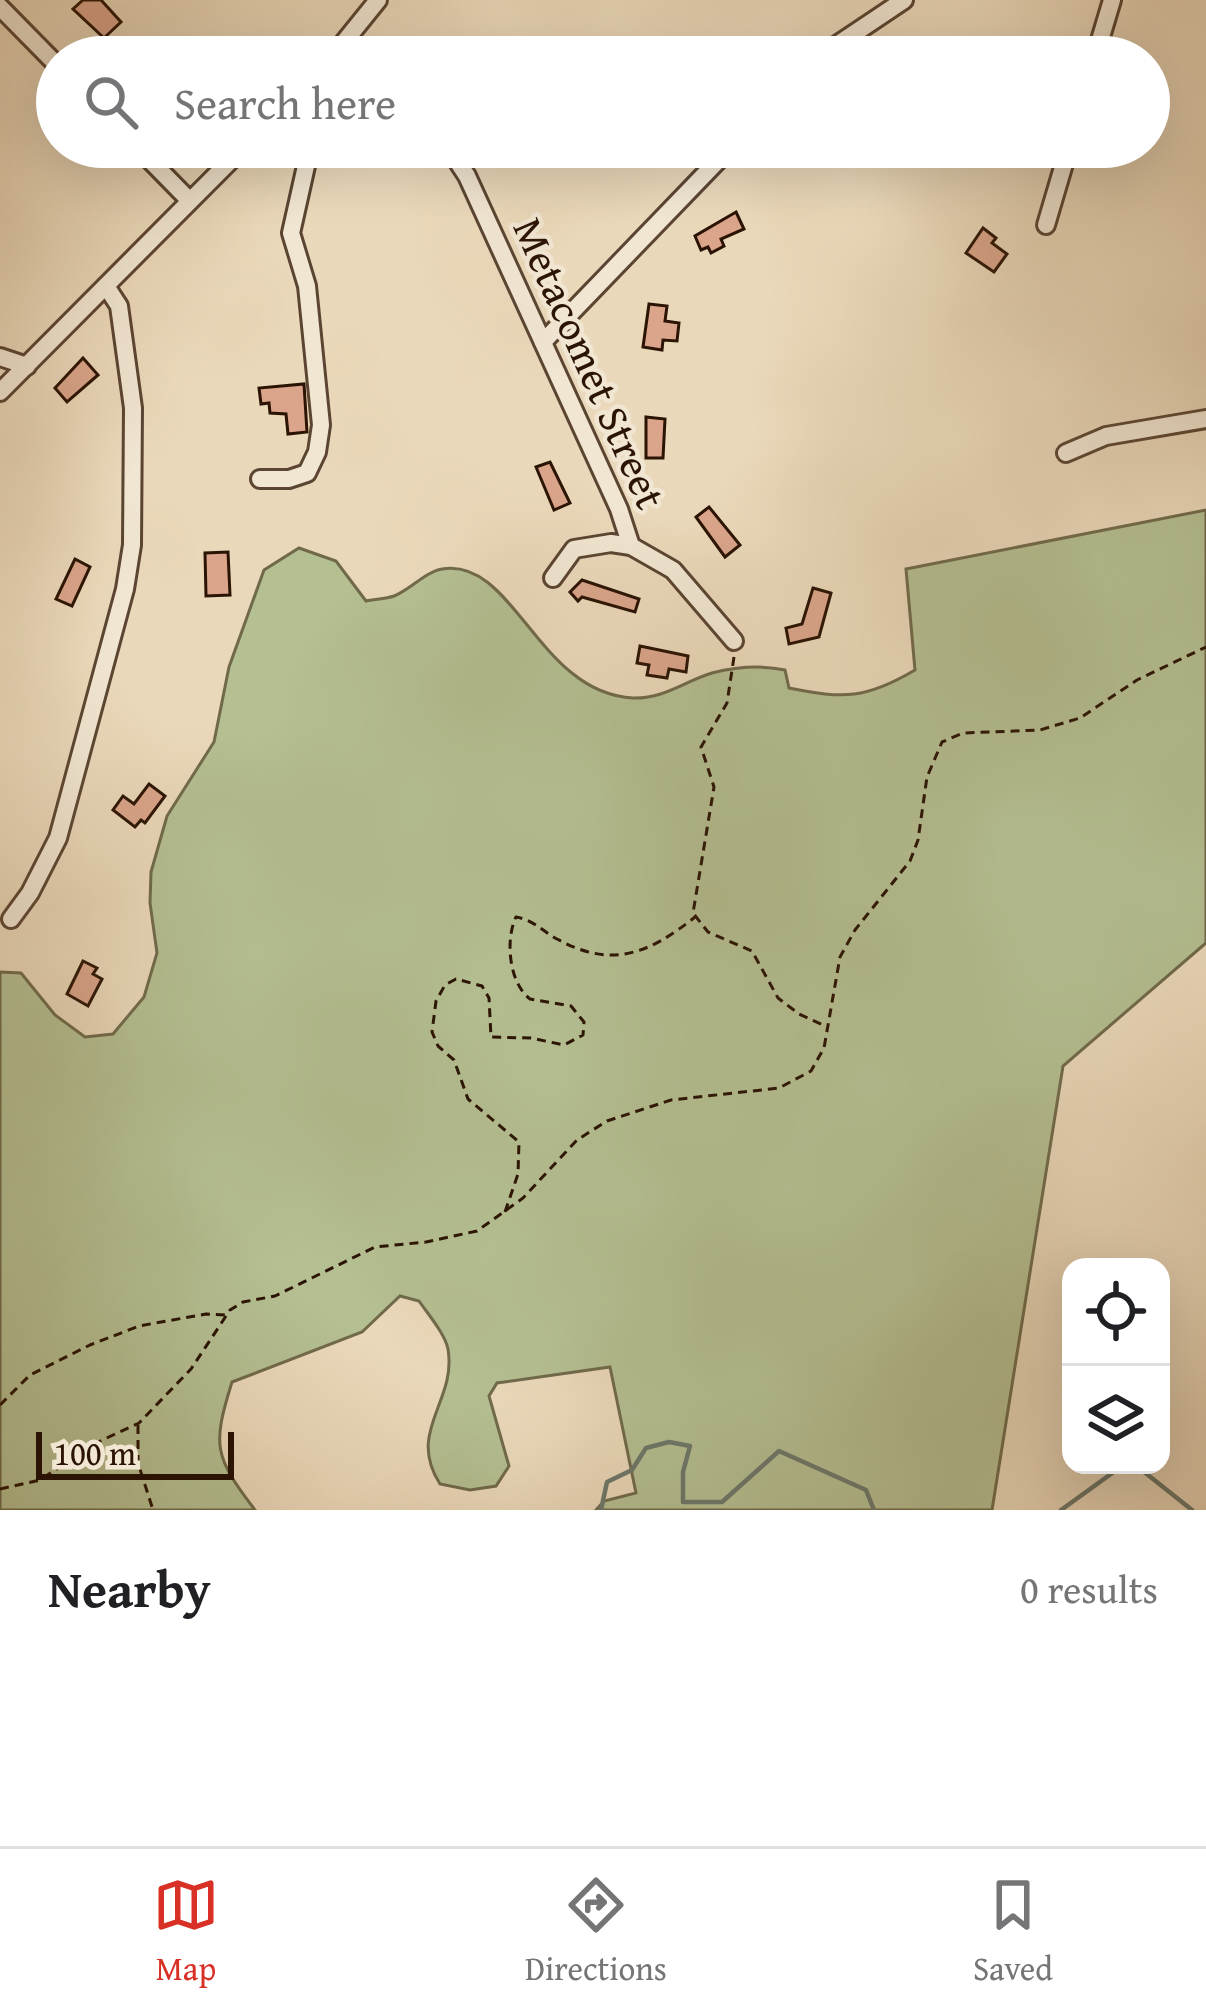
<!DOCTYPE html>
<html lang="en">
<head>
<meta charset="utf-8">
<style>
  body { margin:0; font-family:"Gentium Book Plus",serif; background:#f6f6f6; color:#202124 }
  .controls { position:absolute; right:36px; bottom:36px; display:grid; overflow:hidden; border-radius:24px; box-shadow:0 12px 48px #0002 }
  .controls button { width:108px; height:108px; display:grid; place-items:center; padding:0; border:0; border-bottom:3px solid #e0e0e0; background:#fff; color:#202124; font:60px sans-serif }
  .scale { position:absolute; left:36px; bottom:30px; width:198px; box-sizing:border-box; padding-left:12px; border:6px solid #2b1404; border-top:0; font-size:33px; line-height:42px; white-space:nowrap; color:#2b1404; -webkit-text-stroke:9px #f1e6d2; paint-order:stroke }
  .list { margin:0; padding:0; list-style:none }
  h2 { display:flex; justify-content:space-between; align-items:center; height:156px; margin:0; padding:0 48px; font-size:51px }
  h2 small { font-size:39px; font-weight:400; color:#757577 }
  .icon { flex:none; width:66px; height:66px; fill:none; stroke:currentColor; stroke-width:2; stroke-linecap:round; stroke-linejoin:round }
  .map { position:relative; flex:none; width:1206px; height:1510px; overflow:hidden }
  .search { position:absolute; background:#fff; box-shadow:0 12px 48px #0002; left:36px; right:36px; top:36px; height:132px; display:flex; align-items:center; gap:30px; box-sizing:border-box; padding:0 42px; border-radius:66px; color:#757577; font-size:45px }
  .sheet { height:336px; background:#fff }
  nav { display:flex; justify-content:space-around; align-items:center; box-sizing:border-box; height:168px; border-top:3px solid #e0e0e0; background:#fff; font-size:33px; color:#757577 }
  nav a { display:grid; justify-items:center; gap:6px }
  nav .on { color:#d93025 }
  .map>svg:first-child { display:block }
  .green { fill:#b4bf92; stroke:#706a4b; stroke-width:3 }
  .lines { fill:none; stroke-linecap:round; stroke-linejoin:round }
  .stream { stroke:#6c786b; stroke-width:4.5 }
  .building { fill:#daa58b; stroke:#2b1404; stroke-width:3 }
  .minor-casing { stroke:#5b4532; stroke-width:22 }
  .path { stroke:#2b1404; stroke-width:3; stroke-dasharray:9 6; stroke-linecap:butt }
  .minor { stroke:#f1e6d2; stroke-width:16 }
  .labels { text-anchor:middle; stroke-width:9; stroke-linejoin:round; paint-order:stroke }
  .street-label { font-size:42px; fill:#2b1404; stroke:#f1e6d2 }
</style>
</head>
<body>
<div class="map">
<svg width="1206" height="1510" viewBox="0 0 1206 1510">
  <rect width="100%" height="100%" fill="#ead8ba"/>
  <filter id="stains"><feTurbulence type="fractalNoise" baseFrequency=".00167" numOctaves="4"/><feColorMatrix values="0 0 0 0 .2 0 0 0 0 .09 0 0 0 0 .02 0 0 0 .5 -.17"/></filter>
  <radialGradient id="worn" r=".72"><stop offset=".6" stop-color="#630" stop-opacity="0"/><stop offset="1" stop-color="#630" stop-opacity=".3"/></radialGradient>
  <!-- green -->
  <path class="green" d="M1206,510V943L1063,1066L992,1510H596L604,1501L636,1493L610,1367L497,1383L489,1396L509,1466L496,1486L470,1490L440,1484C406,1431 457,1402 448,1349C445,1334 428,1314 419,1301L400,1296L362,1332L232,1382C212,1446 214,1456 255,1510H0V972L21,973L55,1015L85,1037L113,1034L144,997L157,953L150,903L151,872L167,816L214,742L229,667L264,570L299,548L336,561L366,601C375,599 386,599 394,596C410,590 425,572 442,569C514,557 538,693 633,698C664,699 685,681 712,673C736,667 762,665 785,670L789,688C844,699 866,699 915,670L906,569Z"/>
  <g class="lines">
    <!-- stream -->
    <g class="stream">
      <path d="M601,1510L607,1482L632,1470L646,1448L669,1442L690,1446L683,1472V1502H722L779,1451L866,1490L874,1510"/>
      <path d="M1061,1510L1122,1466L1143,1471L1192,1510"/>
    </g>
  </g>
  <!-- building -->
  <g class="building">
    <path d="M83,0H101L121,22L104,38L73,9Z"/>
    <path d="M736,212L744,229L721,239L724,246L711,253L708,247L701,250L695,236Z"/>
    <path d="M983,228L996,238L992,243L1007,254L994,272L966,253Z"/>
    <path d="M649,304L667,306L665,321L679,323L677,341L663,340L662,350L643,347Z"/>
    <path d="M83,358L98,375L67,402L55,388Z"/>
    <path d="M304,384L307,432L288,434L286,414L270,413L269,403L261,404L259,388Z"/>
    <path d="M646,417L665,419L663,458H646Z"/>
    <path d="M550,462L570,503L554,510L536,467Z"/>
    <path d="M709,507L740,545L725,557L696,517Z"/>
    <path d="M228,552L230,595L206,596L205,553Z"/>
    <path d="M75,559L90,567L72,606L56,599Z"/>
    <path d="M582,580L639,599L635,612L582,597L578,601L570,592Z"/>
    <path d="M813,588L831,593L819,637L789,644L786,628L802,624Z"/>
    <path d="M640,646L688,656L686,672L669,669L667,678L647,675L649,665L637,663Z"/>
    <path d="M149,784L165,796L145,823L141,820L135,827L113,810L123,796L134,804Z"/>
    <path d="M83,961L97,968L93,974L102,979L88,1006L67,994Z"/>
  </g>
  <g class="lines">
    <!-- minor casing -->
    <g class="minor-casing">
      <g id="minor">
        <path d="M0,7L57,65"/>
        <path d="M332,57L378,0"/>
        <path d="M819,57L904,0"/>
        <path d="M1095,57L1112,0"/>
        <path d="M137,147L189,200"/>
        <path d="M448,147L467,176L619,509L631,546L673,570L734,641"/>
        <path d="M1046,225L1069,147"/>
        <path d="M543,342L731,147"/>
        <path d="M0,357L27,366"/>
        <path d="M0,392L244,147"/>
        <path d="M1066,453L1106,436L1206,419"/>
        <path d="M260,479H289L307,473L317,452L321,425L307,286L291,233L308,157L306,147"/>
        <path d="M553,578L574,549L611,543L631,546"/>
        <path d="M11,919L30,893L58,838L125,589L132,545L133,408L119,306L106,286"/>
      </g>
    </g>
    <!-- path -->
    <g class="path">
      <path d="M734,657L727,703L701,747L714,787L693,913L708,932L752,951L778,998L799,1014L825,1026"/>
      <path d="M505,1212L518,1174L519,1142L468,1099L454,1060L438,1046L432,1032L436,1001L445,985L456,979L482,986L489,998L491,1037L531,1038L564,1045L583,1035L584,1022L571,1006L530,999C509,983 505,940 516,917C534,920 542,931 557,939C611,969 649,954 695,917"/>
      <path d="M0,1405L30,1375L90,1345L139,1326L206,1314L225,1315"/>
      <path d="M138,1425V1463L153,1510"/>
      <path d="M0,1489L40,1480L96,1443L139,1423L191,1369L230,1310L243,1302L275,1296L375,1247L426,1242L477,1231L523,1198L577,1140L607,1121L671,1100L779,1088L811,1071L824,1048L840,957L855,930L910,861L918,840L927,777L942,742L963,733L1040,730L1080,718L1137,680L1206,647"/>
    </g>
    <!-- minor -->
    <use href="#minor" class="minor"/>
  </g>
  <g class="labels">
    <!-- street labels -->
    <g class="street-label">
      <text transform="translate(590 363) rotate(66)" y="15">Metacomet Street</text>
    </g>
  </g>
  <rect width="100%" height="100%" filter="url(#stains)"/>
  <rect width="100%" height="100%" fill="url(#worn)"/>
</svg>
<div class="controls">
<button><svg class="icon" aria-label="locate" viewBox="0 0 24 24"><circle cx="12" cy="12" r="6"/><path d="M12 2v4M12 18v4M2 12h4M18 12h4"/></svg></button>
<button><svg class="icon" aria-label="layers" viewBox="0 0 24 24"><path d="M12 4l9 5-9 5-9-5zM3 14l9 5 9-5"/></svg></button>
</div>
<div class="scale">100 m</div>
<div class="search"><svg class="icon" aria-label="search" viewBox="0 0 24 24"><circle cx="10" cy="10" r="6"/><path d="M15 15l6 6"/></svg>Search here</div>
</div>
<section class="sheet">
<h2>Nearby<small>0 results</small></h2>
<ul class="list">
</ul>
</section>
<nav>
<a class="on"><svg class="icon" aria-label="map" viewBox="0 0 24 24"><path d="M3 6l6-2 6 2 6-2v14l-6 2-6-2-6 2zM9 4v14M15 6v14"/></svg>Map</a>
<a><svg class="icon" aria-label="directions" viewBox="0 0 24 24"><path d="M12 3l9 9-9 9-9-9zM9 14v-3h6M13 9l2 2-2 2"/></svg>Directions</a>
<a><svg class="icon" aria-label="saved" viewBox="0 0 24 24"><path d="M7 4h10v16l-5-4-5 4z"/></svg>Saved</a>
</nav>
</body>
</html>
